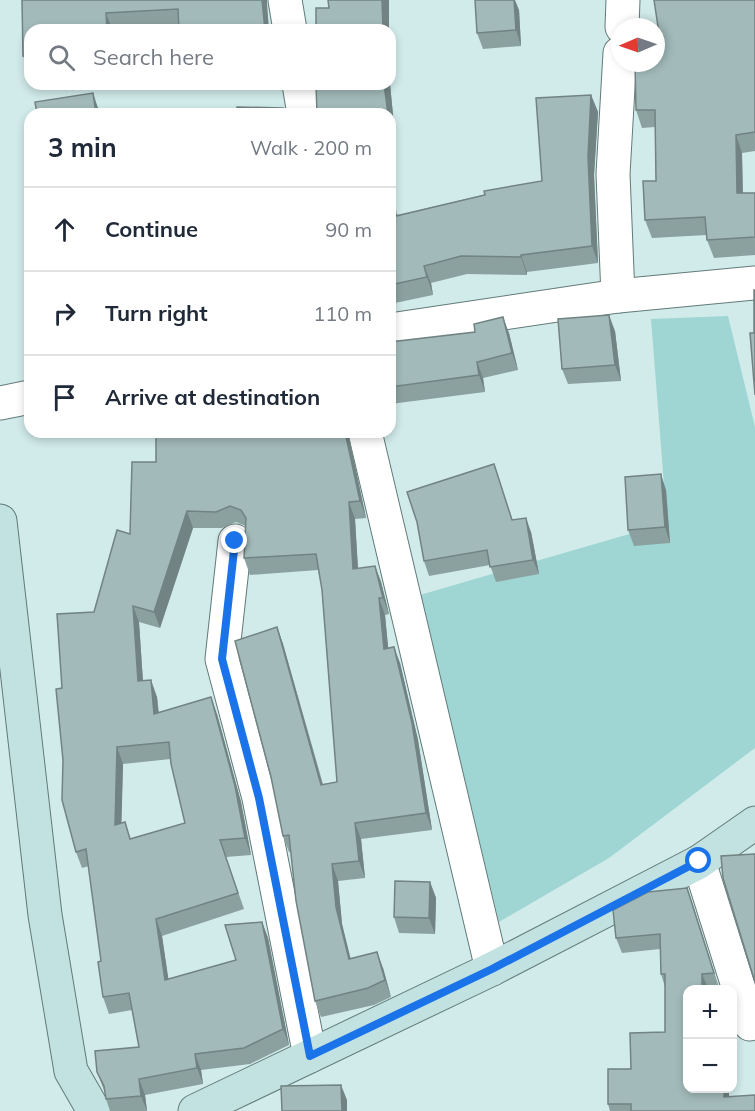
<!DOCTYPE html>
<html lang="en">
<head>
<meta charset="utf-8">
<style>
  body { margin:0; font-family:Mulish,sans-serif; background:#f6f6f7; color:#1f2937 }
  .controls { position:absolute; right:18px; bottom:18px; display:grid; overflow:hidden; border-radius:12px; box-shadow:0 3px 9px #0003 }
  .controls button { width:54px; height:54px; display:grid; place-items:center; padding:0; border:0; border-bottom:2px solid #e0e1e3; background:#fff; color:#1f2937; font:30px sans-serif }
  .compass { position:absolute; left:611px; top:18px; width:54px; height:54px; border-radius:50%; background:#fff; box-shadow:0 3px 9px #0003; rotate:268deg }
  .stop { position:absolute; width:18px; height:18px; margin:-14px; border:4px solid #1a73e8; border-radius:50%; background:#fff }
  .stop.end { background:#1a73e8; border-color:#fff; box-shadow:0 2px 6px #0008 }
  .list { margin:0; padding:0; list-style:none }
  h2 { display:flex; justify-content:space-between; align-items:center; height:78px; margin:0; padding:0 24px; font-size:26px }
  h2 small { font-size:20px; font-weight:400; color:#747a83 }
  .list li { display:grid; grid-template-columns:39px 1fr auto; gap:18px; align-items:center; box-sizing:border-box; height:84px; padding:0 24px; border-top:2px solid #e0e1e3 }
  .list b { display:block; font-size:22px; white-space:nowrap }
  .list em { font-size:20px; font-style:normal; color:#747a83 }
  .icon { flex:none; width:33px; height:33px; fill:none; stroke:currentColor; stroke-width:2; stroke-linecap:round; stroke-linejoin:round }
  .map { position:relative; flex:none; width:755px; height:1111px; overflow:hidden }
  .search { position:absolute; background:#fff; box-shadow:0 3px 9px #0003; left:24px; top:24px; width:372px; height:66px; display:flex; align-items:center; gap:15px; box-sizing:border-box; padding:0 21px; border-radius:18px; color:#747a83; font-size:22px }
  .panel { position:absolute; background:#fff; box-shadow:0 3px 9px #0003; left:24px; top:108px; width:372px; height:330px; border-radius:18px }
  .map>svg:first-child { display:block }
  .green { fill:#9fd6d3 }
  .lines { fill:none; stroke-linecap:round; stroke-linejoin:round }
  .street-casing { stroke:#627a79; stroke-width:35 }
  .secondary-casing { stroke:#627a79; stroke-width:35 }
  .street { stroke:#fff; stroke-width:33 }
  .secondary { stroke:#c2e2e1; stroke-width:33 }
  .wall { fill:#8ba1a0; fill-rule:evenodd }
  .shaded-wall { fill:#718382 }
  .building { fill:#a2bbba; stroke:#718382; stroke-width:1.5; fill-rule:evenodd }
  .route { stroke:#1a73e8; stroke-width:8 }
</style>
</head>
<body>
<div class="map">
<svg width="755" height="1111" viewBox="0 0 755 1111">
  <rect width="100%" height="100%" fill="#d1ebea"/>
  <!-- green -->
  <path class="green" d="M728,316L755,427V748L609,858L499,922L420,595L667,523L651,319Z"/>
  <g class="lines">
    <!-- street casing -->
    <g class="street-casing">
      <g id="street">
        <path d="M285,0L290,30"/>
        <path d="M622,27L623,0"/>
        <path d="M299,84L304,114"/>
        <path d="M618,296L613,174L620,53"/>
        <path d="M390,330L618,296L755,283"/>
        <path d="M0,403L30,397"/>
        <path d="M365,432L492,969"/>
        <path d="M235,541L222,659L259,798L310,1056"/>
        <path d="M699,862L750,1024"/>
      </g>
    </g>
    <!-- secondary casing -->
    <g class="secondary-casing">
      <g id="secondary">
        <path d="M0,521L45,915L71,1071L94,1111"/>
        <path d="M195,1111L492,969L699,862L755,823"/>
      </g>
    </g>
    <!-- street -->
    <use href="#street" class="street"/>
    <!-- secondary -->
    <use href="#secondary" class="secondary"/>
  </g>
  <!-- wall -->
  <g class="wall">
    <path d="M22,0L267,3L179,25L112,29V30H30V71H29L23,56Z"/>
    <path d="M755,0V151L742,153L743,193H755V255L714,258L707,240V235L652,238L645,220L656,181L655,127L642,128L636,110L660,40Z"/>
    <path d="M519,10L521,46L483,49L477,33Z"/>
    <path d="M316,84H390L395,135H390V114Z"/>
    <path d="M591,95L598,112L594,175L598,263L527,272V275L467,274L431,283L433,295L390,304V208L398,215L542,181Z"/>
    <path d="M615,331L621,381L568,384L562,369Z"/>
    <path d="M509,333L518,370L483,378L485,392L390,404V342Z"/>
    <path d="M348,432L366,518L355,519L358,569L375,566L381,582L389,614L385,615L388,648L400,663L418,740L432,830L361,839L365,878L338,881L342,924L350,959L383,968L391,997L374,1005L321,1017L315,1001L291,852H289L283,836L277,627L283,644L323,784L337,782L322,590L318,570L250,575L244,558L246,526L236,522L222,528H193L160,628L139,622L143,681L157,697L159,713L217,714L241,802L251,855L226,857L244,909L162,936L168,979L236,960L262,922L268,938L289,1045L250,1064L201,1070L203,1084L145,1095L147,1111H110L106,1099L105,1093L97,1072L139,1047L132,1010L109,1014L103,997L101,961L89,866L82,868L76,852L63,760L62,688L94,612L130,534L156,462ZM171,759L185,823L131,839L121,823L123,764Z"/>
    <path d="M499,479L512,520L531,532L539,574L496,582L490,565L429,576L424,561Z"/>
    <path d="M666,490L670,543L634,546L628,530Z"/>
    <path d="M430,882L436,898L435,934L399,933L394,917Z"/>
    <path d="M687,888L719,988H708V990H687L729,1089V1097L755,1111H610L608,1104L631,1069L665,1032V987L661,974L660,949L622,953L616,938Z"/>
  </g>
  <!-- shaded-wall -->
  <g class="shaded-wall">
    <path d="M262,0H267V3L269,30H265Z"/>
    <path d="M382,0H389V30H383Z"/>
    <path d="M514,0H515L519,10L521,46L516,30Z"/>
    <path d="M106,13L112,29V30H107Z"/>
    <path d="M384,84H390L395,135L390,122V114H388Z"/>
    <path d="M93,93L99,111V114H96Z"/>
    <path d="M591,95L598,112L594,175L598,263L592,246L588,157Z"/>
    <path d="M736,135L742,153L743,211L737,193Z"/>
    <path d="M521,255L527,272V275L521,257Z"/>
    <path d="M424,266L431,283L433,295L427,277Z"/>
    <path d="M609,315L615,331L621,381L615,365Z"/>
    <path d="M503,317L509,333L518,370L512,353Z"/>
    <path d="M477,362L483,378L485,392L479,375Z"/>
    <path d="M345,432H348L366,518L360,501Z"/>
    <path d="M661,474L666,490L670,543L665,527Z"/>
    <path d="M349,502L355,519L359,586L353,569Z"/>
    <path d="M187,511L193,528L160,628L154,612Z"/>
    <path d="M526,518L531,532L539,574L533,560Z"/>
    <path d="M375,566L381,582L389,614L383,598Z"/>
    <path d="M379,598L385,615L390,666L384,649Z"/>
    <path d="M133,606L139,622L144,698L138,681Z"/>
    <path d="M277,627L283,644L327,801L321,785Z"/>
    <path d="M394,647L400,663L418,740L432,830L426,813Z"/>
    <path d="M151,680L157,697L160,731L154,714Z"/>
    <path d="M211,697L217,714L241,802L251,855L245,838Z"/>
    <path d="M117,747L123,764L121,842L115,825Z"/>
    <path d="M355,823L361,839L365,878L359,861Z"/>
    <path d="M332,864L338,881L342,924L355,976L349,959L336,907Z"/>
    <path d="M430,882L436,898L435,934L429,918Z"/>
    <path d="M687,888L692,902L719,988L714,973Z"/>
    <path d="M156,919L162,936L171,996L165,980Z"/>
    <path d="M262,922L268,938L289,1045L283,1029Z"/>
    <path d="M377,952L383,968L391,997L385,980Z"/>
    <path d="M702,974L708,988V990H702Z"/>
    <path d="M195,1054L201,1070L203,1084L197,1068Z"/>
    <path d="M139,1079L145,1095L147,1111L141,1096Z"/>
    <path d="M341,1085L347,1100V1111H342Z"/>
    <path d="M724,1089H729V1111L724,1097Z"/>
  </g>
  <!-- building -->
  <g class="building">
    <path d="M22,0H262L265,30H179L178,9L106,13L107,30H30V55L23,56Z"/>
    <path d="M328,0H382L383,30H316V8H329Z"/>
    <path d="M475,0H514L516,30L477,33Z"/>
    <path d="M654,0H755V132L736,135L737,193H755V237L707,240L705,217L645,220L643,181H656L655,110H636L635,63H656V40H660Z"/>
    <path d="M316,84H384L388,114H317Z"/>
    <path d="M93,93L96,114H37L35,102Z"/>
    <path d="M591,95L588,157L592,246L521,255V257L461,256L424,266L427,277L390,285V208L395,207L396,216L485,195L484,191L542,181L536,98Z"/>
    <path d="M237,107L283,108L296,114H232H237Z"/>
    <path d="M754,290H755V395L750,333H754Z"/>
    <path d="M609,315L615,365L562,369L558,319Z"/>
    <path d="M503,317L512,353L477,362L479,375L390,387V342L475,332L474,324Z"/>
    <path d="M156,432H345L360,501L349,502L353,569L375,566L383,598H379L384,649L394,647L412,723L426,813L355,823L359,861L332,864L336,907L349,959L377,952L385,980L368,988L315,1001L296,901L289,835L283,836L271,777L235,641L277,627L321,785L337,782L322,590L316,554L244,558L246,518L241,510L230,506L216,512L187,511L154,612L133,606L138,681L151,680L154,714L211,697L235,786L245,838L220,840L238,893L156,919L165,980L236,960L225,925L262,922L283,1029L244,1048L195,1054L197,1068L139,1079L141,1096L106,1099L104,1086L97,1072L95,1051L139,1047L129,993L103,997L98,962L101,961L86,849L76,852L62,800L63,760L56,689L62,688L57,614L94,612L117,530L130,534L132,462H156ZM169,742L171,764L185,823L130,839L125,822L115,825L117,747Z"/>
    <path d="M494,464L512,520L526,518L533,560L490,567L487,550L424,561L417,522L407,492Z"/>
    <path d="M661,474L665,527L628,530L625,477Z"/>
    <path d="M755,854V982L723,878L721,856Z"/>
    <path d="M395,881L430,882L429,918L394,917Z"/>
    <path d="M687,888L714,973L702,974V990H687V1089H724V1097L755,1095V1111H631V1104H608V1069H631L630,1033L665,1032V974H661L660,934L616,938L613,910L648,892Z"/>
    <path d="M341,1085L342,1111H282L281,1086Z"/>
  </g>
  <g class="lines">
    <!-- route -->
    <path class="route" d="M235,541L222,659L259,798L310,1056L492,969L699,861"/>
  </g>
</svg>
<div class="controls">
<button>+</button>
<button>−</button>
</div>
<svg class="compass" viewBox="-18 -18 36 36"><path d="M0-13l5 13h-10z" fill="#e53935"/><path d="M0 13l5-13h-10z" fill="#747a83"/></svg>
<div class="stop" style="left:699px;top:861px"></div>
<div class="stop end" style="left:235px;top:541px"></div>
<div class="search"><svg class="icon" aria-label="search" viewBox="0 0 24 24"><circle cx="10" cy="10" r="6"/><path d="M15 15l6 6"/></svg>Search here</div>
<section class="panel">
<h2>3 min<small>Walk · 200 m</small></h2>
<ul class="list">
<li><svg class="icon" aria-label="ahead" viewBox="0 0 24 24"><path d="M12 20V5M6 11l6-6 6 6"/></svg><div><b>Continue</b></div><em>90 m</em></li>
<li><svg class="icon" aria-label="right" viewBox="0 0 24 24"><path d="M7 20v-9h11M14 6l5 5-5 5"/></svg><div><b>Turn right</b></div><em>110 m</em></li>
<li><svg class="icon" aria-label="arrive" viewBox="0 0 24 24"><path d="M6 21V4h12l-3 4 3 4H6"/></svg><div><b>Arrive at destination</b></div></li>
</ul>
</section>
</div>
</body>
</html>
